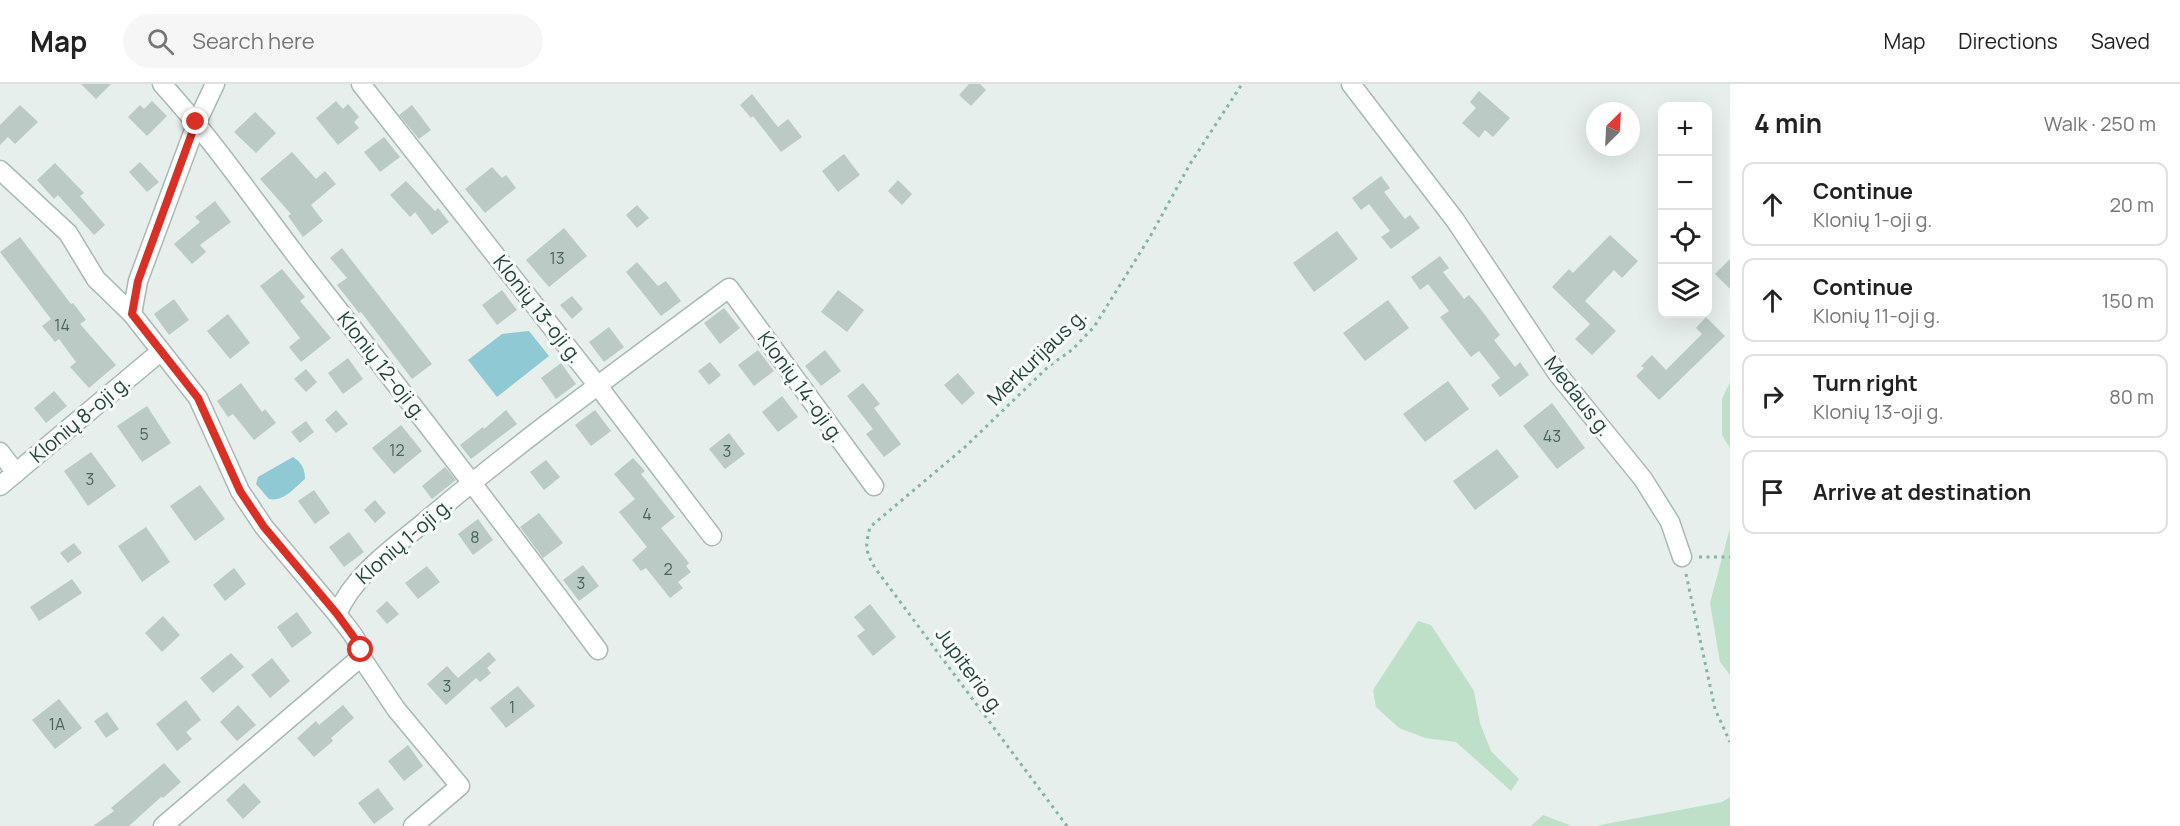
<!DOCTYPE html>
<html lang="en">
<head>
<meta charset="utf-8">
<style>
  body { margin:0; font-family:Manrope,sans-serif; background:#f6f6f6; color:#222 }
  .controls { position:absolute; right:18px; top:18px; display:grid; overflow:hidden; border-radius:12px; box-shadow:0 6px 24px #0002 }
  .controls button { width:54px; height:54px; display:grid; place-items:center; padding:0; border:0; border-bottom:2px solid #e0e0e0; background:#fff; color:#222; font:30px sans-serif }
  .compass { position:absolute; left:1586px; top:18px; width:54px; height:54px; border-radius:50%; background:#fff; box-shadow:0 6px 24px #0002; rotate:24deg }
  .stop { position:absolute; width:18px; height:18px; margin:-14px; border:4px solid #d93025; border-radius:50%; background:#fff }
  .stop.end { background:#d93025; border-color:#fff; box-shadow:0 2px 6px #0008 }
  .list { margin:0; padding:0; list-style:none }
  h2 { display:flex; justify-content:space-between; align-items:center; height:78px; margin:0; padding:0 24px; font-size:26px }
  h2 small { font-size:20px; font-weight:400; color:#767676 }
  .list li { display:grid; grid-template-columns:39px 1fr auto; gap:18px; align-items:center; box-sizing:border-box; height:84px; margin:0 12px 12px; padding:0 12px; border:2px solid #e0e0e0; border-radius:12px }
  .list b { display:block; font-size:22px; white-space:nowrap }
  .list p { margin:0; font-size:20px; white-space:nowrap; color:#767676 }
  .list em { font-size:20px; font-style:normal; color:#767676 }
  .icon { flex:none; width:33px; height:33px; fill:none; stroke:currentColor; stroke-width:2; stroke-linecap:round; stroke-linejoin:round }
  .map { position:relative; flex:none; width:1730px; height:742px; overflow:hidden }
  header { display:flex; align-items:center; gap:36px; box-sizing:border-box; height:84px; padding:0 30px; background:#fff; border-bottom:2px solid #e0e0e0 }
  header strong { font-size:28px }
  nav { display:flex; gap:33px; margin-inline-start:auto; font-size:21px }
  .search { width:420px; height:54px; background:#f6f6f6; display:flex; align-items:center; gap:15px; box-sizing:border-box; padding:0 21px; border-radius:33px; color:#767676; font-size:22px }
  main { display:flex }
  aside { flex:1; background:#fff }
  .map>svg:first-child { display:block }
  .green { fill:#bfe0c8 }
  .water { fill:#8ec9d4 }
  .building { fill:#bbcac4 }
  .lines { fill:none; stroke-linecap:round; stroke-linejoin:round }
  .minor-casing { stroke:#a8b8b2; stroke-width:21 }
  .path { stroke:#86b3a5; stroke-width:3; stroke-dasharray:3 4.5; stroke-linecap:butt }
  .minor { stroke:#fff; stroke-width:18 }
  .route { stroke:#d93025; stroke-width:8 }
  .labels { text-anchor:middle; stroke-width:6; stroke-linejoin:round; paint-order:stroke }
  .number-label { font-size:16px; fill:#4a645c }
  .street-label { font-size:20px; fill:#24423a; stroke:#f7fbf9 }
</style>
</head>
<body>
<header>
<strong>Map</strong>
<div class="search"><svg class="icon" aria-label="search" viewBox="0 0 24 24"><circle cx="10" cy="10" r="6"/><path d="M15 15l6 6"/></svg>Search here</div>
<nav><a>Map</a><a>Directions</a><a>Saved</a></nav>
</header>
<main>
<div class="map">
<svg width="1730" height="742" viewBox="0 0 1730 742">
  <rect width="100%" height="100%" fill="#e6efeb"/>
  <!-- green -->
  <g class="green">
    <path d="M1730,298V364L1722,351V315Z"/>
    <path d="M1730,444V591L1720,578L1710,519Z"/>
    <path d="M1418,537L1431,541L1474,607L1480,639L1491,667L1519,695L1511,707L1456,658L1425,654L1399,644L1376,623L1373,606Z"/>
    <path d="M1730,713V742H1595L1722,718Z"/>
    <path d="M1543,731L1572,742H1531Z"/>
  </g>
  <!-- water -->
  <g class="water">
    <path d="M529,247L549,272L497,313L468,276L502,250Z"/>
    <path d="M293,373C302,379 305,385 305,395C294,404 284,418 269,415L256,400L258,393Z"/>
  </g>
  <!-- building -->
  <g class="building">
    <path d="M81,0H111L96,15Z"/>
    <path d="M969,0H980L986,6L971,22L959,11Z"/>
    <path d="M1479,7L1510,34L1493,53L1485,46L1479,54L1462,39L1476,24L1470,18Z"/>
    <path d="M752,10L778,43L788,35L802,53L781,68L753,32L751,34L740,21Z"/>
    <path d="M152,17L167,32L147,52L128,33L140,21L144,25Z"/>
    <path d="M336,17L343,25L348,20L359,33L354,38L359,44L338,61L316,34Z"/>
    <path d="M20,21L38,38L15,60L8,53L0,61V41Z"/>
    <path d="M412,21L431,46L419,55L399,31Z"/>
    <path d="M255,28L276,49L256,69L234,48Z"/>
    <path d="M384,53L400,73L380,88L364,68Z"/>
    <path d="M292,68L316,95L325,87L336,100L311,121L323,137L303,153L288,132L291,130L260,95Z"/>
    <path d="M844,70L860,91L838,108L822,87Z"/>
    <path d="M140,78L159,98L147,108L129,88Z"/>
    <path d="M55,79L84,109L80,112L105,141L94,151L58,111L54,115L37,96Z"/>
    <path d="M492,83L502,94L506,91L516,104L485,129L465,105Z"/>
    <path d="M1381,92L1390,104L1384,108L1405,135L1410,131L1420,144L1391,165L1381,153L1390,147L1369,120L1361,126L1352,114Z"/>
    <path d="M898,96L912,110L902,121L888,107Z"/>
    <path d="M406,97L435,127L438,124L449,138L432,151L415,128L410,133L390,111Z"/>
    <path d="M215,117L231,138L200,161L206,168L192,180L174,160L200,138L195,133Z"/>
    <path d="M637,121L649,134L637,144L626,131Z"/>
    <path d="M564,144L587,172L549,203L526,176Z"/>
    <path d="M1337,147L1358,175L1314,208L1293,179Z"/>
    <path d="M1610,151L1638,177L1622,194L1614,186L1585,217L1616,247L1592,271L1575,255L1590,240L1552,203L1569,185L1573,189Z"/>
    <path d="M20,153L71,220L73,219L86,236L80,240L116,281L89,304L70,283L76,278L59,255L55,258L42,242L51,235L0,168Z"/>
    <path d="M342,164L432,280L412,295L361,228L359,229L337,201L347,194L330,174Z"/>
    <path d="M1440,172L1449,184L1443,188L1464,215L1469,211L1479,223L1500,251L1494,256L1515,283L1520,278L1529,291L1500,313L1491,301L1500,294L1479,267L1471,273L1440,233L1449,227L1428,200L1420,206L1411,193Z"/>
    <path d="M1730,175V205L1715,190Z"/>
    <path d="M637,178L658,202L666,197L681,217L661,232L626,188Z"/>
    <path d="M282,185L305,213L300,217L331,254L301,278L289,263L300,254L260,202Z"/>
    <path d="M502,206L517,226L497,241L482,221Z"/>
    <path d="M838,206L864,226L847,248L821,228Z"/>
    <path d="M572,212L583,225L572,235L560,221Z"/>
    <path d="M174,215L189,236L169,251L154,230Z"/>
    <path d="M1388,216L1409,244L1365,277L1343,249Z"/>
    <path d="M724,224L740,244L720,260L704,239Z"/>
    <path d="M228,230L250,259L230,275L207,247Z"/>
    <path d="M1706,233L1725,252L1659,316L1636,292L1644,284L1641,282L1652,271L1666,286L1702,250L1696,244Z"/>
    <path d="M609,243L624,263L604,278L589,258Z"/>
    <path d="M758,266L774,287L754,302L738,281Z"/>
    <path d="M825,266L841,287L821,302L805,282Z"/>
    <path d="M348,274L363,295L343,310L328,289Z"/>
    <path d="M710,278L721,291L709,301L698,287Z"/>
    <path d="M561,279L576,300L556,315L541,294Z"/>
    <path d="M306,285L317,298L306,308L294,295Z"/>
    <path d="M958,289L975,309L962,321L944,301Z"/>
    <path d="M1448,297L1469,325L1425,358L1403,330Z"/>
    <path d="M241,299L262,328L265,325L276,339L254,356L233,330L228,333L217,317Z"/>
    <path d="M863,299L880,320L874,324L901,360L884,373L866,350L873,345L847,312Z"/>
    <path d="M54,307L67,322L46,339L34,324Z"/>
    <path d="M782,312L798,333L778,348L762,328Z"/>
    <path d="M1552,319L1585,364L1557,385L1523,342Z"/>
    <path d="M147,322L171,359L142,378L117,342Z"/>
    <path d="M336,326L348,340L336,349L325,336Z"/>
    <path d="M506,326L517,340L471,375L460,361L483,343L484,345Z"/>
    <path d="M595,326L611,347L591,362L575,341Z"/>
    <path d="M306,337L314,348L300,359L291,348Z"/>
    <path d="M401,341L422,367L394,390L372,364Z"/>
    <path d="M729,349L745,370L725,385L709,365Z"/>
    <path d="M1497,365L1519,393L1475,426L1453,397Z"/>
    <path d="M91,368L116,402L88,422L64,387Z"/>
    <path d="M633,374L645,387L641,390L675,433L661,444L689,479L686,482L691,488L678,498L683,504L670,514L646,484L641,487L632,476L647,463L619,428L635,415L614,390Z"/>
    <path d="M546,376L560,393L544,406L530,388Z"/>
    <path d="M445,383L456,396L432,415L422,402Z"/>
    <path d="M200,401L225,435L195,457L170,422Z"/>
    <path d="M314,406L330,429L315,440L298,417Z"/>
    <path d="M375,416L386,429L375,439L364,426Z"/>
    <path d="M539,429L563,459L543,474L520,443Z"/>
    <path d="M478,435L493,456L473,471L458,450Z"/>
    <path d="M146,443L170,478L142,498L118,462Z"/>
    <path d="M349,448L364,468L344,483L329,463Z"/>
    <path d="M74,459L82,469L68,479L60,469Z"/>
    <path d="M583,481L599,502L579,517L563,496Z"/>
    <path d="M427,482L440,498L418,515L405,499Z"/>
    <path d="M234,484L246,500L225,517L213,501Z"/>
    <path d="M72,495L82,509L39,537L30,523Z"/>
    <path d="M387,517L399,530L387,540L376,527Z"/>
    <path d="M870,520L896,553L873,572L857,552L865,546L854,533Z"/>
    <path d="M297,528L312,549L292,564L277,543Z"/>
    <path d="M163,532L180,551L162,568L145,549Z"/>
    <path d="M489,568L496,576L487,584L491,589L480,598L476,594L446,621L427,600L447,582L458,594Z"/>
    <path d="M231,569L244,583L213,609L200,594Z"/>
    <path d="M272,574L290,597L270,614L251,591Z"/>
    <path d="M518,602L535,622L506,644L490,624Z"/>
    <path d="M59,615L82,644L55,665L32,636Z"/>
    <path d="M186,616L201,636L186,648L192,655L177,667L156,640Z"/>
    <path d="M238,621L256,641L237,657L220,638Z"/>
    <path d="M343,621L354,634L331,654L333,657L314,673L297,654L316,637L319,641Z"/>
    <path d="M107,628L119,645L106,654L94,637Z"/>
    <path d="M408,661L423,682L404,697L388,677Z"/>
    <path d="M164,679L181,698L163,714L161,713L129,742H93L114,727L111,724Z"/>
    <path d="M244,699L261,718L243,735L226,716Z"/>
    <path d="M378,704L394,725L374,740L358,719Z"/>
  </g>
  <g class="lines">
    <!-- minor casing -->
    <g class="minor-casing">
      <g id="minor">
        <path d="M162,0C214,57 258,122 305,183C404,310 502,437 598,566"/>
        <path d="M361,0L598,302L712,452"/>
        <path d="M1351,0L1455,136L1557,289L1643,395L1670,438L1682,473"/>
        <path d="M0,86L68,149L96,195L132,230L198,314L240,407L264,443L337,530"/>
        <path d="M132,230L138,197L197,38L215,0"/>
        <path d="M0,368L16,389"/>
        <path d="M0,402L160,268"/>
        <path d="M361,573L396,625L460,702L413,742"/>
        <path d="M163,742L361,573C361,556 346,543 337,530C355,489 395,463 428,435C524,354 627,280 729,204L874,402"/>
      </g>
    </g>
    <!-- path -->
    <g class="path">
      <path d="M1699,473H1730"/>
      <path d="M1686,490L1715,625L1730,658"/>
      <path d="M1067,742L875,484C865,466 865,463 870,443L965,363L1049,282L1072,266L1094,243L1151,151L1190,80L1242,0"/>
    </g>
    <!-- minor -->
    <use href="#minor" class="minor"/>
  </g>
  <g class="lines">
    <!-- route -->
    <path class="route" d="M196,38L138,197L132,230L198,314L240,407L264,443L337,530L356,556L361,566"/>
  </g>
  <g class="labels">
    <!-- number labels -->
    <g class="number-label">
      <text x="557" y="180">13</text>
      <text x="62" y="247">14</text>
      <text x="144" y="356">5</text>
      <text x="1552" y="358">43</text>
      <text x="397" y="372">12</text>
      <text x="727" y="373">3</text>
      <text x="90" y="401">3</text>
      <text x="647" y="436">4</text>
      <text x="475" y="459">8</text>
      <text x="668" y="491">2</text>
      <text x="581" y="505">3</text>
      <text x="447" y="608">3</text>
      <text x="512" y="629">1</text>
      <text x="57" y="646">1A</text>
    </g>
    <!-- street labels -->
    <g class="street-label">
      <text transform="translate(538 225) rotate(52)" y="7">Klonių 13-oji g.</text>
      <text transform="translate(1037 273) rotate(-44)" y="7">Merkurijaus g.</text>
      <text transform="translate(382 282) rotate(52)" y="7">Klonių 12-oji g.</text>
      <text transform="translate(801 303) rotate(54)" y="7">Klonių 14-oji g.</text>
      <text transform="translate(1578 312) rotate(52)" y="7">Medaus g.</text>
      <text transform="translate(80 335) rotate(-40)" y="7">Klonių 8-oji g.</text>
      <text transform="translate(404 457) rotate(-41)" y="7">Klonių 1-oji g.</text>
      <text transform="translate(970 587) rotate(54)" y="7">Jupiterio g.</text>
    </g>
  </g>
</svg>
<div class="controls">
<button>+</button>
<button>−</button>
<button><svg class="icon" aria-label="locate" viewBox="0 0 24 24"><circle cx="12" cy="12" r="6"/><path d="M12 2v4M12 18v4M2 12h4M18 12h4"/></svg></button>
<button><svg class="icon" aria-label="layers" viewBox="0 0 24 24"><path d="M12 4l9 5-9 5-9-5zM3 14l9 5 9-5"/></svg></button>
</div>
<svg class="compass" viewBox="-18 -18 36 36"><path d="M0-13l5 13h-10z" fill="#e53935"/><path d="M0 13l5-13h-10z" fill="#767676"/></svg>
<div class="stop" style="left:361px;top:566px"></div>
<div class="stop end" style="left:196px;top:38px"></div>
</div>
<aside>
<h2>4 min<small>Walk · 250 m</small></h2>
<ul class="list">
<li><svg class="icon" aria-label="ahead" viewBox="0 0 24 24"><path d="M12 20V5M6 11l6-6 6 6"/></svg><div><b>Continue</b><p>Klonių 1-oji g.</p></div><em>20 m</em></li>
<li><svg class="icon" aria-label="ahead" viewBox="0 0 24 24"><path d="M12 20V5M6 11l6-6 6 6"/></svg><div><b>Continue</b><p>Klonių 11-oji g.</p></div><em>150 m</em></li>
<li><svg class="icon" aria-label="right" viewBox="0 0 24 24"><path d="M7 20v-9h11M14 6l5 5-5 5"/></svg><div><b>Turn right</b><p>Klonių 13-oji g.</p></div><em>80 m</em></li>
<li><svg class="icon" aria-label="arrive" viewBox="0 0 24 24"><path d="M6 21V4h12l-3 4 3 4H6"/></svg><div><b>Arrive at destination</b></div></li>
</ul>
</aside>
</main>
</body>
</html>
